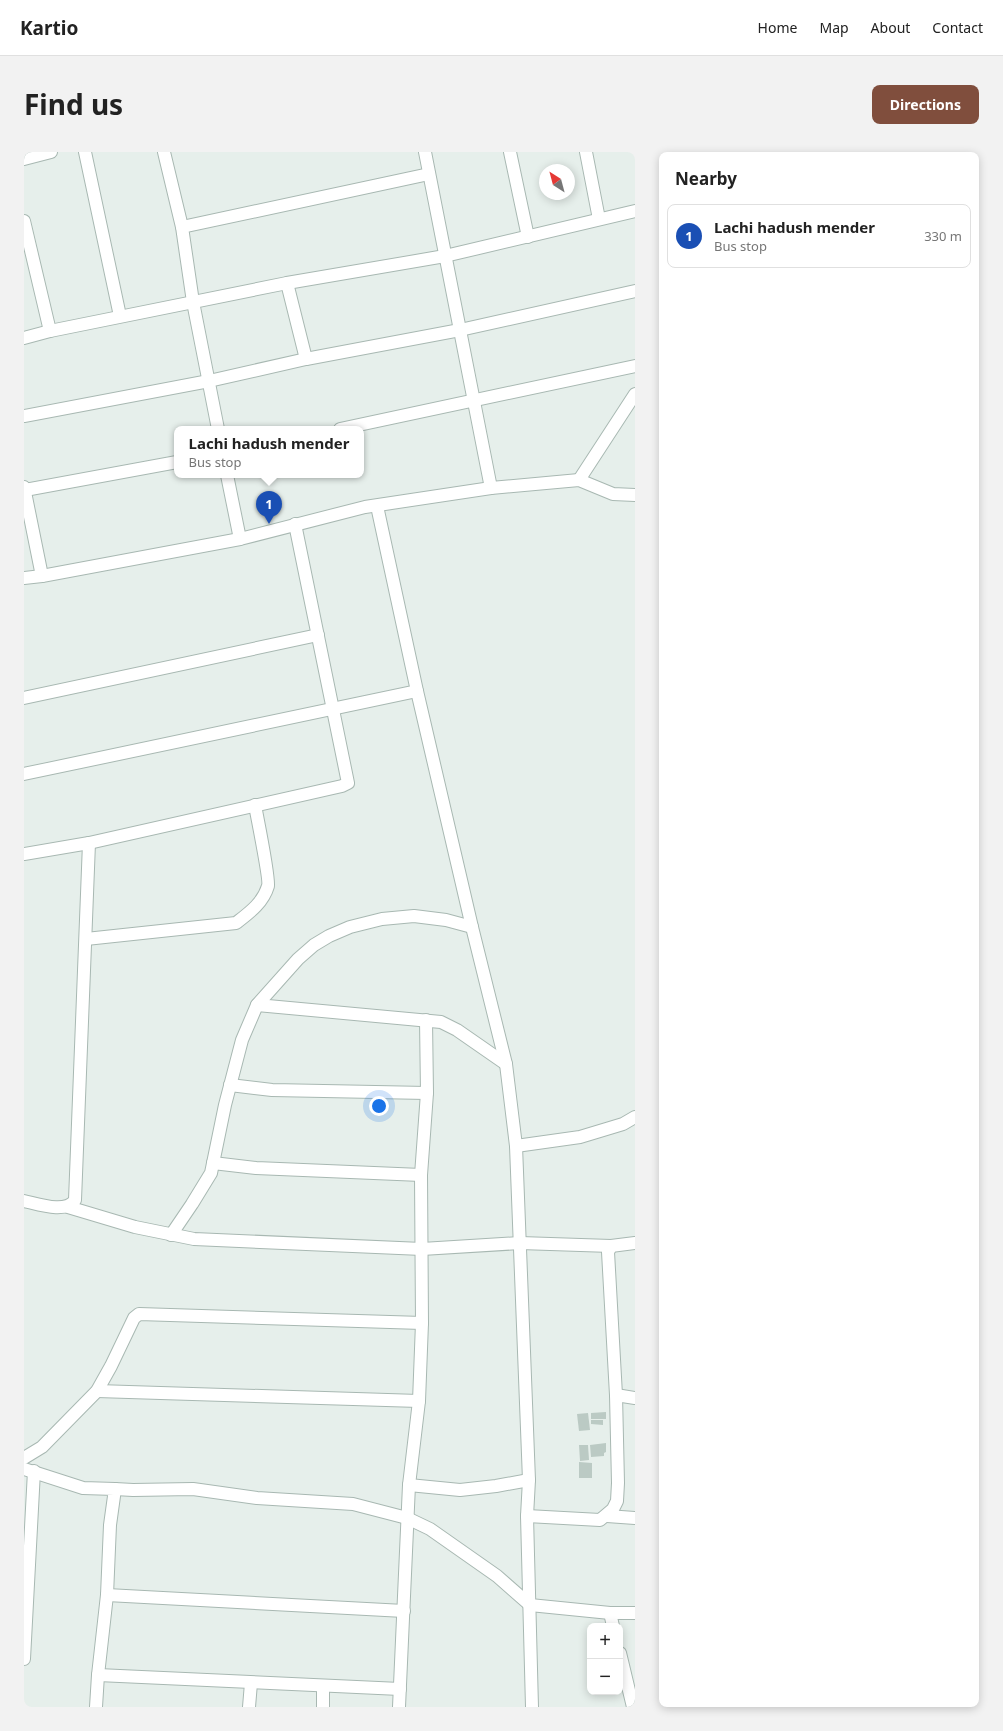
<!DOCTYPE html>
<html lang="en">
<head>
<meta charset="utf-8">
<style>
  body { margin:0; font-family:"Noto Sans",sans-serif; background:#f2f2f2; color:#222 }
  .controls { position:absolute; right:12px; bottom:12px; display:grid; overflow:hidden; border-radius:8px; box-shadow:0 2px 10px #0003 }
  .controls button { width:36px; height:36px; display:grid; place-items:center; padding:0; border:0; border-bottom:1px solid #e0e0e0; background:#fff; color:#222; font:20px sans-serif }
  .compass { position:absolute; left:515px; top:12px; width:36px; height:36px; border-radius:50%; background:#fff; box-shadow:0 2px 10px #0003; rotate:324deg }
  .you { position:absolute; left:355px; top:954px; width:14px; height:14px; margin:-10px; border:3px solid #fff; border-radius:50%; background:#1a73e8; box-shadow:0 0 0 6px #1a73e833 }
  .badge { display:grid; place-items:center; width:26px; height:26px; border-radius:50%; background:#804e3d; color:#fff; font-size:13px; font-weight:700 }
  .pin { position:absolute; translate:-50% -33px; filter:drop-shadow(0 1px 2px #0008) }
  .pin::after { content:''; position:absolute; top:21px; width:14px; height:12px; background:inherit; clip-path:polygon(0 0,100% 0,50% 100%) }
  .popup { position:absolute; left:150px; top:274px; width:190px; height:52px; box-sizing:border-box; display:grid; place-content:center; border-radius:8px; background:#fff; filter:drop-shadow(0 1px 3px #0005); font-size:13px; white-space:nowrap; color:#767676 }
  .popup b { font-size:15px; color:#222 }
  .popup::after { content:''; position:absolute; left:50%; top:100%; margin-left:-8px; border:8px solid transparent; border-top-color:#fff }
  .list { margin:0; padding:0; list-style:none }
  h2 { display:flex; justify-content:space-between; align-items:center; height:52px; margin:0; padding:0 16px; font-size:17px }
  h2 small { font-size:13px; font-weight:400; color:#767676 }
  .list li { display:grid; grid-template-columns:26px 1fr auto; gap:12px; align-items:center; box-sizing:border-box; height:64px; margin:0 8px 8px; padding:0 8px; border:1px solid #e0e0e0; border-radius:8px }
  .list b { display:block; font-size:15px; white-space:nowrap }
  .list p { margin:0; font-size:13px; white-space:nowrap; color:#767676 }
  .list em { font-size:13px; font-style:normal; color:#767676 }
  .map { position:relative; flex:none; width:611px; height:1555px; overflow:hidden; border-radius:8px }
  header { display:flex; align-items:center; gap:24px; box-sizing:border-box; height:56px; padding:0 20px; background:#fff; border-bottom:1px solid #e0e0e0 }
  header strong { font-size:19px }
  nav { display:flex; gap:22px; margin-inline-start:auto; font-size:14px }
  .intro { display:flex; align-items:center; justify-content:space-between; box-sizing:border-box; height:96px; padding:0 24px }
  h1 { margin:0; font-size:28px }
  .button { padding:10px 18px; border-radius:8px; background:#804e3d; color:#fff; font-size:14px; font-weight:700 }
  main { display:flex; gap:24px; padding:0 24px }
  aside { flex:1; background:#fff; border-radius:8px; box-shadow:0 2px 10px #0003 }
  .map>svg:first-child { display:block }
  .building { fill:#bbcac4 }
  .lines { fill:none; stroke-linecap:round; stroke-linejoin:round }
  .minor-casing { stroke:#a8b8b2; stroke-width:14 }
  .minor { stroke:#fff; stroke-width:12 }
</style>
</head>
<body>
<header>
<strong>Kartio</strong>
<nav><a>Home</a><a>Map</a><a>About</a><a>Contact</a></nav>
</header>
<div class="intro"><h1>Find us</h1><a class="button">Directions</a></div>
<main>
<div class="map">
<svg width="611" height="1555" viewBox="0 0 611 1555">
  <rect width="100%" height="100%" fill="#e6efeb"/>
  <!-- building -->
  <g class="building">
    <path d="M582,1260V1267H567V1261Z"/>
    <path d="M564,1261L566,1278L555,1279L553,1262Z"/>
    <path d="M567,1268H579V1273L567,1272Z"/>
    <path d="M582,1291V1300L580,1301V1304L567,1305L566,1293Z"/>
    <path d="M555,1293H564L565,1308L556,1309Z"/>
    <path d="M555,1310L568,1311V1326H555Z"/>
  </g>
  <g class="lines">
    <!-- minor casing -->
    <g class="minor-casing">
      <g id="minor">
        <path d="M61,0L96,164"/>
        <path d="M140,0L158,75L169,150L194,277"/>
        <path d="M401,0L467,336"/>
        <path d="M486,0L504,85"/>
        <path d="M562,0L575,67"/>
        <path d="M0,7L27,0"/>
        <path d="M0,69L26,179"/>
        <path d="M158,75L405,22"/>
        <path d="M263,131L282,207"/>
        <path d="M0,186L26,179L263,131L421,104L611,59"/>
        <path d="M0,264L185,229L282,207L436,178L611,139"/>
        <path d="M316,277L611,214"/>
        <path d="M203,323L216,387"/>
        <path d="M555,328L611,242"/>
        <path d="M0,335L18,424"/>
        <path d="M1,338L153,310"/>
        <path d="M353,354L393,539L448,775L482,912L492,994L505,1328L503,1364L508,1555"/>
        <path d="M0,426L18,424L216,387L341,355L467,336L555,328L589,342L611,343"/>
        <path d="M0,546L294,483"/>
        <path d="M0,622L393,539"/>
        <path d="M0,702L65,691L318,634L324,631L271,372"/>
        <path d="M62,787L212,771C225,761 239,751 244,734C246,727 233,665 231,653"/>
        <path d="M233,853L417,870L433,878L482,912"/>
        <path d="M206,933L248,938L403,941"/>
        <path d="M492,994L556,985L599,972L611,965"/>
        <path d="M189,1011L232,1016L397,1023"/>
        <path d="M0,1049C14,1052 42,1062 51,1048L65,691"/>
        <path d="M44,1055L111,1075L170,1087L398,1097L496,1091L587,1094L611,1091"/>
        <path d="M147,1083L168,1052L187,1021L201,953L218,888L233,853L274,807L290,793L305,784L326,775L358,767L390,764L422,768L448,775"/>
        <path d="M73,1239L395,1249"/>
        <path d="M592,1243L611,1246"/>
        <path d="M0,1306L18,1295L73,1239L87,1214L110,1166L115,1162L398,1171"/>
        <path d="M0,1317L59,1336L91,1337L86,1373L83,1443L74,1523L72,1555"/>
        <path d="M385,1333L436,1338L472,1334L505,1328"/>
        <path d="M91,1337L109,1338L169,1337L233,1346L329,1352L383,1366L406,1377L473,1424L506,1453L586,1461H611"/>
        <path d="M503,1364L576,1368L589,1357L593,1349L594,1331L592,1243L584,1100L587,1094"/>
        <path d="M583,1364L611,1366"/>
        <path d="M83,1443L380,1459"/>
        <path d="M586,1461L589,1474"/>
        <path d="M596,1501L609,1555"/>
        <path d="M0,1507L10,1319"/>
        <path d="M74,1523L376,1537"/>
        <path d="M225,1555L227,1531"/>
        <path d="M299,1555V1535"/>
        <path d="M375,1555L385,1333L395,1249L398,1171L397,1023L403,941L402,868"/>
      </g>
    </g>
    <!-- minor -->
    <use href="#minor" class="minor"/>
  </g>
</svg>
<div class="controls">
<button>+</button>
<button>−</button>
</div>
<svg class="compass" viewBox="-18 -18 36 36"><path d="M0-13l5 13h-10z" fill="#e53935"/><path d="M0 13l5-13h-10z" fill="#767676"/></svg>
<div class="you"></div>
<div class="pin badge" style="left:245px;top:372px;background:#1a4fb4">1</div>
<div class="popup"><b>Lachi hadush mender</b>Bus stop</div>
</div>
<aside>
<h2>Nearby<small></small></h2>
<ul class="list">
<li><span class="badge" style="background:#1a4fb4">1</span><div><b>Lachi hadush mender</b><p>Bus stop</p></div><em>330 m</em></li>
</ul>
</aside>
</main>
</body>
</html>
